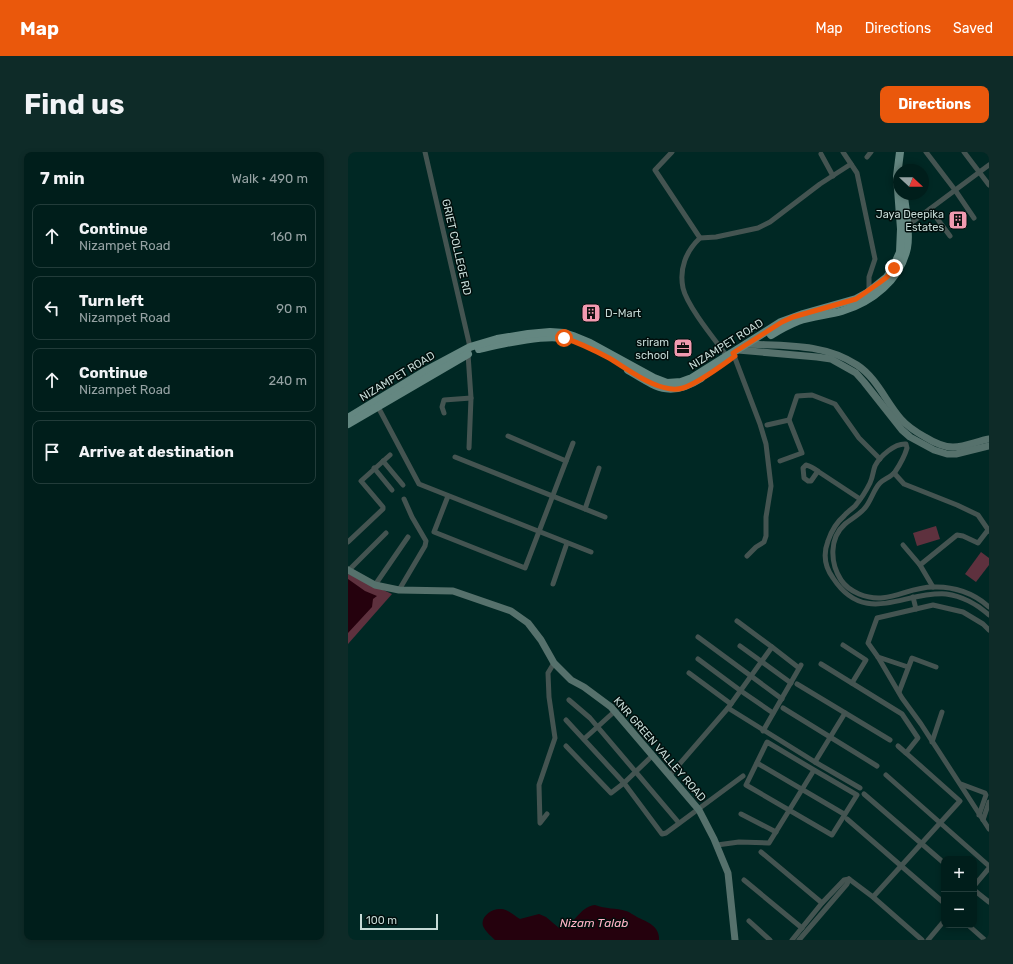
<!DOCTYPE html>
<html lang="en">
<head>
<meta charset="utf-8">
<style>
  body { margin:0; font-family:Rubik,sans-serif; background:#0e2b28; color:#f1f3f6 }
  .controls { position:absolute; right:12px; bottom:12px; display:grid; overflow:hidden; border-radius:8px; box-shadow:0 2px 6px #0003 }
  .controls button { width:36px; height:36px; display:grid; place-items:center; padding:0; border:0; border-bottom:1px solid #223c3a; background:#001e1b; color:#f1f3f6; font:20px sans-serif }
  .compass { position:absolute; left:545px; top:12px; width:36px; height:36px; border-radius:50%; background:#001e1b; box-shadow:0 2px 6px #0003; rotate:112deg }
  .scale { position:absolute; left:12px; bottom:10px; width:78px; box-sizing:border-box; padding-left:4px; border:2px solid #c5dad6; border-top:0; font-size:11px; line-height:14px; white-space:nowrap; color:#c5dad6; -webkit-text-stroke:3px #010e0c; paint-order:stroke }
  .stop { position:absolute; width:12px; height:12px; margin:-9px; border:3px solid #ea580c; border-radius:50%; background:#fff }
  .stop.end { background:#ea580c; border-color:#fff; box-shadow:0 1px 4px #0008 }
  .list { margin:0; padding:0; list-style:none }
  h2 { display:flex; justify-content:space-between; align-items:center; height:52px; margin:0; padding:0 16px; font-size:17px }
  h2 small { font-size:13px; font-weight:400; color:#95a2a3 }
  .list li { display:grid; grid-template-columns:26px 1fr auto; gap:12px; align-items:center; box-sizing:border-box; height:64px; margin:0 8px 8px; padding:0 8px; border:1px solid #223c3a; border-radius:8px }
  .list b { display:block; font-size:15px; white-space:nowrap }
  .list p { margin:0; font-size:13px; white-space:nowrap; color:#95a2a3 }
  .list em { font-size:13px; font-style:normal; color:#95a2a3 }
  .icon { flex:none; width:22px; height:22px; fill:none; stroke:currentColor; stroke-width:2; stroke-linecap:round; stroke-linejoin:round }
  .map { position:relative; flex:none; width:641px; height:788px; overflow:hidden; border-radius:8px }
  header { display:flex; align-items:center; gap:24px; box-sizing:border-box; height:56px; padding:0 20px; background:#ea580c; color:#fff }
  header strong { font-size:19px }
  nav { display:flex; gap:22px; margin-inline-start:auto; font-size:14px }
  .intro { display:flex; align-items:center; justify-content:space-between; box-sizing:border-box; height:96px; padding:0 24px }
  h1 { margin:0; font-size:28px }
  .button { padding:10px 18px; border-radius:8px; background:#ea580c; color:#fff; font-size:14px; font-weight:700 }
  main { display:flex; gap:24px; padding:0 24px }
  aside { flex:1; background:#001e1b; border-radius:8px; box-shadow:0 2px 6px #0003 }
  .map>svg:first-child { display:block }
  .green { fill:#5e313e }
  .water { fill:#25010d }
  .lines { fill:none; stroke-linecap:round; stroke-linejoin:round }
  .street { stroke:#445451; stroke-width:5 }
  .secondary { stroke:#56716c; stroke-width:7 }
  .primary { stroke:#648781; stroke-width:8 }
  .route { stroke:#ea580c; stroke-width:5 }
  .labels { text-anchor:middle; stroke-width:3; stroke-linejoin:round; paint-order:stroke }
  .poi-label { font-size:11px; fill:#c5dad6; stroke:#010e0c; text-anchor:end }
  .street-label { font-size:11px; fill:#c5dad6; stroke:#010e0c }
  .water-label { font-size:12px; font-style:italic; fill:#feb3c6; stroke:#010e0c }
</style>
</head>
<body>
<header>
<strong>Map</strong>
<nav><a>Map</a><a>Directions</a><a>Saved</a></nav>
</header>
<div class="intro"><h1>Find us</h1><a class="button">Directions</a></div>
<main>
<aside>
<h2>7 min<small>Walk · 490 m</small></h2>
<ul class="list">
<li><svg class="icon" aria-label="ahead" viewBox="0 0 24 24"><path d="M12 20V5M6 11l6-6 6 6"/></svg><div><b>Continue</b><p>Nizampet Road</p></div><em>160 m</em></li>
<li><svg class="icon" aria-label="left" viewBox="0 0 24 24"><path d="M17 20v-9H6M10 6l-5 5 5 5"/></svg><div><b>Turn left</b><p>Nizampet Road</p></div><em>90 m</em></li>
<li><svg class="icon" aria-label="ahead" viewBox="0 0 24 24"><path d="M12 20V5M6 11l6-6 6 6"/></svg><div><b>Continue</b><p>Nizampet Road</p></div><em>240 m</em></li>
<li><svg class="icon" aria-label="arrive" viewBox="0 0 24 24"><path d="M6 21V4h12l-3 4 3 4H6"/></svg><div><b>Arrive at destination</b></div></li>
</ul>
</aside>
<div class="map">
<svg width="641" height="788" viewBox="0 0 641 788">
  <rect width="100%" height="100%" fill="#002824"/>
  <!-- green -->
  <g class="green">
    <path d="M588,374L592,387L569,394L565,381Z"/>
    <path d="M633,400L641,406V413L628,430L617,422Z"/>
    <path d="M0,422L44,442L0,492Z"/>
  </g>
  <!-- water -->
  <g class="water">
    <path d="M0,427L17,439L29,444L25,447L24,455L0,481Z"/>
    <path d="M247,753C257,757 268,756 278,759C282,760 285,763 289,765C299,770 312,774 311,788H147C143,784 137,779 135,774C132,764 145,756 153,757C160,757 166,764 172,767L191,762L198,765L211,776C228,774 230,755 247,753Z"/>
  </g>
  <g class="lines">
    <!-- street -->
    <g class="street">
      <path d="M77,0L122,195L120,202L123,246L121,296"/>
      <path d="M324,0L307,18L352,86C338,99 331,117 335,136C339,154 367,188 379,204"/>
      <path d="M495,0L509,21L527,107L521,125V139"/>
      <path d="M578,0L607,38L626,66"/>
      <path d="M616,0L641,33"/>
      <path d="M473,2L485,24"/>
      <path d="M519,5L523,0"/>
      <path d="M582,57L602,84"/>
      <path d="M559,74L641,13"/>
      <path d="M352,86L368,85L410,76L422,70L472,32L503,12"/>
      <path d="M385,201L412,272L418,292L423,334L418,365V384L416,390L408,395L399,404"/>
      <path d="M29,253L71,332L243,400"/>
      <path d="M96,261L94,255L96,248L123,246"/>
      <path d="M419,273L441,268"/>
      <path d="M160,284L218,309"/>
      <path d="M107,305L257,365"/>
      <path d="M35,309L55,333"/>
      <path d="M432,309L454,301L441,268L449,244L464,243L487,252L511,286L532,307"/>
      <path d="M26,316L44,338"/>
      <path d="M470,319L463,329H460L456,326L455,316L458,313C463,314 467,317 471,320L512,347"/>
      <path d="M546,321L556,332L609,353L630,363L641,379"/>
      <path d="M100,344L86,380L177,416L225,291"/>
      <path d="M237,357L251,316"/>
      <path d="M0,390L35,357V355L13,329L42,303"/>
      <path d="M555,393L572,413L585,435"/>
      <path d="M572,413L609,383L615,384L630,391L640,378"/>
      <path d="M1,418L38,381"/>
      <path d="M205,432L219,391"/>
      <path d="M27,433L60,385"/>
      <path d="M51,438L77,394L78,389L64,365L56,347"/>
      <path d="M565,445L568,457"/>
      <path d="M641,455C626,441 605,434 585,435C558,435 540,454 511,442C504,439 497,434 493,428C482,411 481,386 497,372C503,367 511,363 516,357C523,350 525,338 532,331C536,327 543,325 547,320C551,314 557,303 559,296L558,292C547,291 532,304 527,314C525,319 525,325 522,331C518,339 513,347 507,354C504,357 499,360 496,364C489,370 483,380 480,389C475,402 477,415 485,426C517,475 555,439 598,442C614,444 630,453 641,463"/>
      <path d="M641,478L635,472L615,460L585,453L529,466L520,491L530,505L554,546L573,572L641,677"/>
      <path d="M350,485L434,547"/>
      <path d="M495,493L518,508L504,531"/>
      <path d="M392,494L443,531"/>
      <path d="M424,495L451,516"/>
      <path d="M530,505L560,515"/>
      <path d="M350,507L393,539L425,561"/>
      <path d="M473,512L554,562L570,586L558,601L550,594"/>
      <path d="M341,521L383,552"/>
      <path d="M449,532L542,588"/>
      <path d="M551,540L564,506L588,515"/>
      <path d="M221,548L242,566L331,671"/>
      <path d="M380,556L424,495L389,469"/>
      <path d="M435,556L529,614"/>
      <path d="M415,579L453,513"/>
      <path d="M236,587L267,559"/>
      <path d="M584,590L594,560"/>
      <path d="M218,594L263,641L276,631L218,568"/>
      <path d="M304,604L276,631L314,682L318,681L395,624"/>
      <path d="M467,610L497,561"/>
      <path d="M409,611L496,662"/>
      <path d="M322,623L380,556L467,610L512,636"/>
      <path d="M538,623L641,714"/>
      <path d="M613,632L637,641L638,643L631,663"/>
      <path d="M516,642L596,711"/>
      <path d="M199,662L192,671L191,633L207,586L201,545L200,521L206,511"/>
      <path d="M393,662L428,680"/>
      <path d="M499,667L596,751"/>
      <path d="M635,668L641,650"/>
      <path d="M369,693L391,690L421,691C436,667 451,642 466,618L509,643L484,683L398,633L419,590L466,618"/>
      <path d="M413,700L474,751"/>
      <path d="M501,727L525,745L574,788"/>
      <path d="M396,728L454,776"/>
      <path d="M626,734L641,716"/>
      <path d="M626,738L641,750"/>
      <path d="M525,745L612,649L558,601"/>
      <path d="M401,769L422,788"/>
      <path d="M620,773L637,788"/>
      <path d="M444,788L474,751L496,728L501,727"/>
      <path d="M451,788L499,732L501,727"/>
      <path d="M580,788L596,769"/>
    </g>
    <!-- secondary -->
    <g class="secondary">
      <path d="M398,192C436,194 476,191 509,213C529,226 538,250 553,267C560,275 568,280 577,285C585,290 596,295 605,295C618,295 629,289 641,287"/>
      <path d="M390,198L469,205L483,207L508,221L516,230L554,278L562,285L586,298L599,302H608L641,294"/>
      <path d="M0,418L27,433L51,438L105,439L163,459L180,471L193,488L206,511L223,528L236,535L263,555L351,658L366,687L380,721L387,788"/>
    </g>
    <!-- primary -->
    <g class="primary">
      <path d="M423,183C431,178 440,173 450,169C464,164 480,163 494,159C524,150 552,128 559,96C562,82 558,60 556,45"/>
      <path d="M131,197C153,192 198,181 220,187"/>
      <path d="M280,218C309,235 321,246 353,226"/>
      <path d="M0,266L79,218L122,195L149,187L180,182L202,180L216,181L225,184L242,191L306,226L319,231L333,230L344,226L433,170L455,162L508,147L519,141L539,125L545,116L552,100L553,77L549,24L552,0"/>
      <path d="M0,272L120,202"/>
    </g>
  </g>
  <g class="lines">
    <!-- route -->
    <path class="route" d="M216,186C232,191 246,198 261,206C280,217 312,243 335,236C351,231 373,214 387,204L385,201L434,170L445,165L508,147L531,131L539,125L546,116"/>
  </g>
  <!-- icons -->
  <defs>
    <g id="building-square" transform="scale(1)"><rect x="-9" y="-9" width="18" height="18" rx="4" fill="#f19ab0" stroke="#010e0c"/><path d="M-4-6H4V6H1V3H-1V6H-4ZM-2.5-4.3h1.7v1.8h-1.7ZM.8-4.3h1.7v1.8H.8ZM-2.5-1h1.7V.8h-1.7ZM.8-1h1.7V.8H.8Z" fill="#111"/></g>
    <g id="office-square" transform="scale(1)"><rect x="-9" y="-9" width="18" height="18" rx="4" fill="#f19ab0" stroke="#010e0c"/><path d="M-6-3h4V-5.5h4V-3h4V5H-6ZM-1-4.5V-3h2v-1.5ZM-6 0V1H6V0Z" fill="#111"/></g>
  </defs>
  <g fill-rule="evenodd">
    <use href="#building-square" x="610" y="68"/>
    <use href="#building-square" x="243" y="161"/>
    <use href="#office-square" x="335" y="196"/>
  </g>
  <g class="labels">
    <!-- poi labels -->
    <g class="poi-label">
      <text x="596" y="66">Jaya Deepika<tspan x="596" dy="13">Estates</tspan></text>
      <text x="257" y="165" text-anchor="start">D-Mart</text>
      <text x="321" y="194">sriram<tspan x="321" dy="13">school</tspan></text>
    </g>
    <!-- street labels -->
    <g class="street-label">
      <text transform="translate(109 95) rotate(77)" y="4">GRIET COLLEGE RD</text>
      <text transform="translate(378 192) rotate(-32)" y="4">NIZAMPET ROAD</text>
      <text transform="translate(49 224) rotate(-31)" y="4">NIZAMPET ROAD</text>
      <text transform="translate(312 597) rotate(49)" y="4">KNR GREEN VALLEY ROAD</text>
    </g>
    <!-- water labels -->
    <g class="water-label">
      <text x="246" y="775">Nizam Talab</text>
    </g>
  </g>
</svg>
<div class="controls">
<button>+</button>
<button>−</button>
</div>
<svg class="compass" viewBox="-18 -18 36 36"><path d="M0-13l5 13h-10z" fill="#e53935"/><path d="M0 13l5-13h-10z" fill="#95a2a3"/></svg>
<div class="scale">100 m</div>
<div class="stop" style="left:216px;top:186px"></div>
<div class="stop end" style="left:546px;top:116px"></div>
</div>
</main>
</body>
</html>
